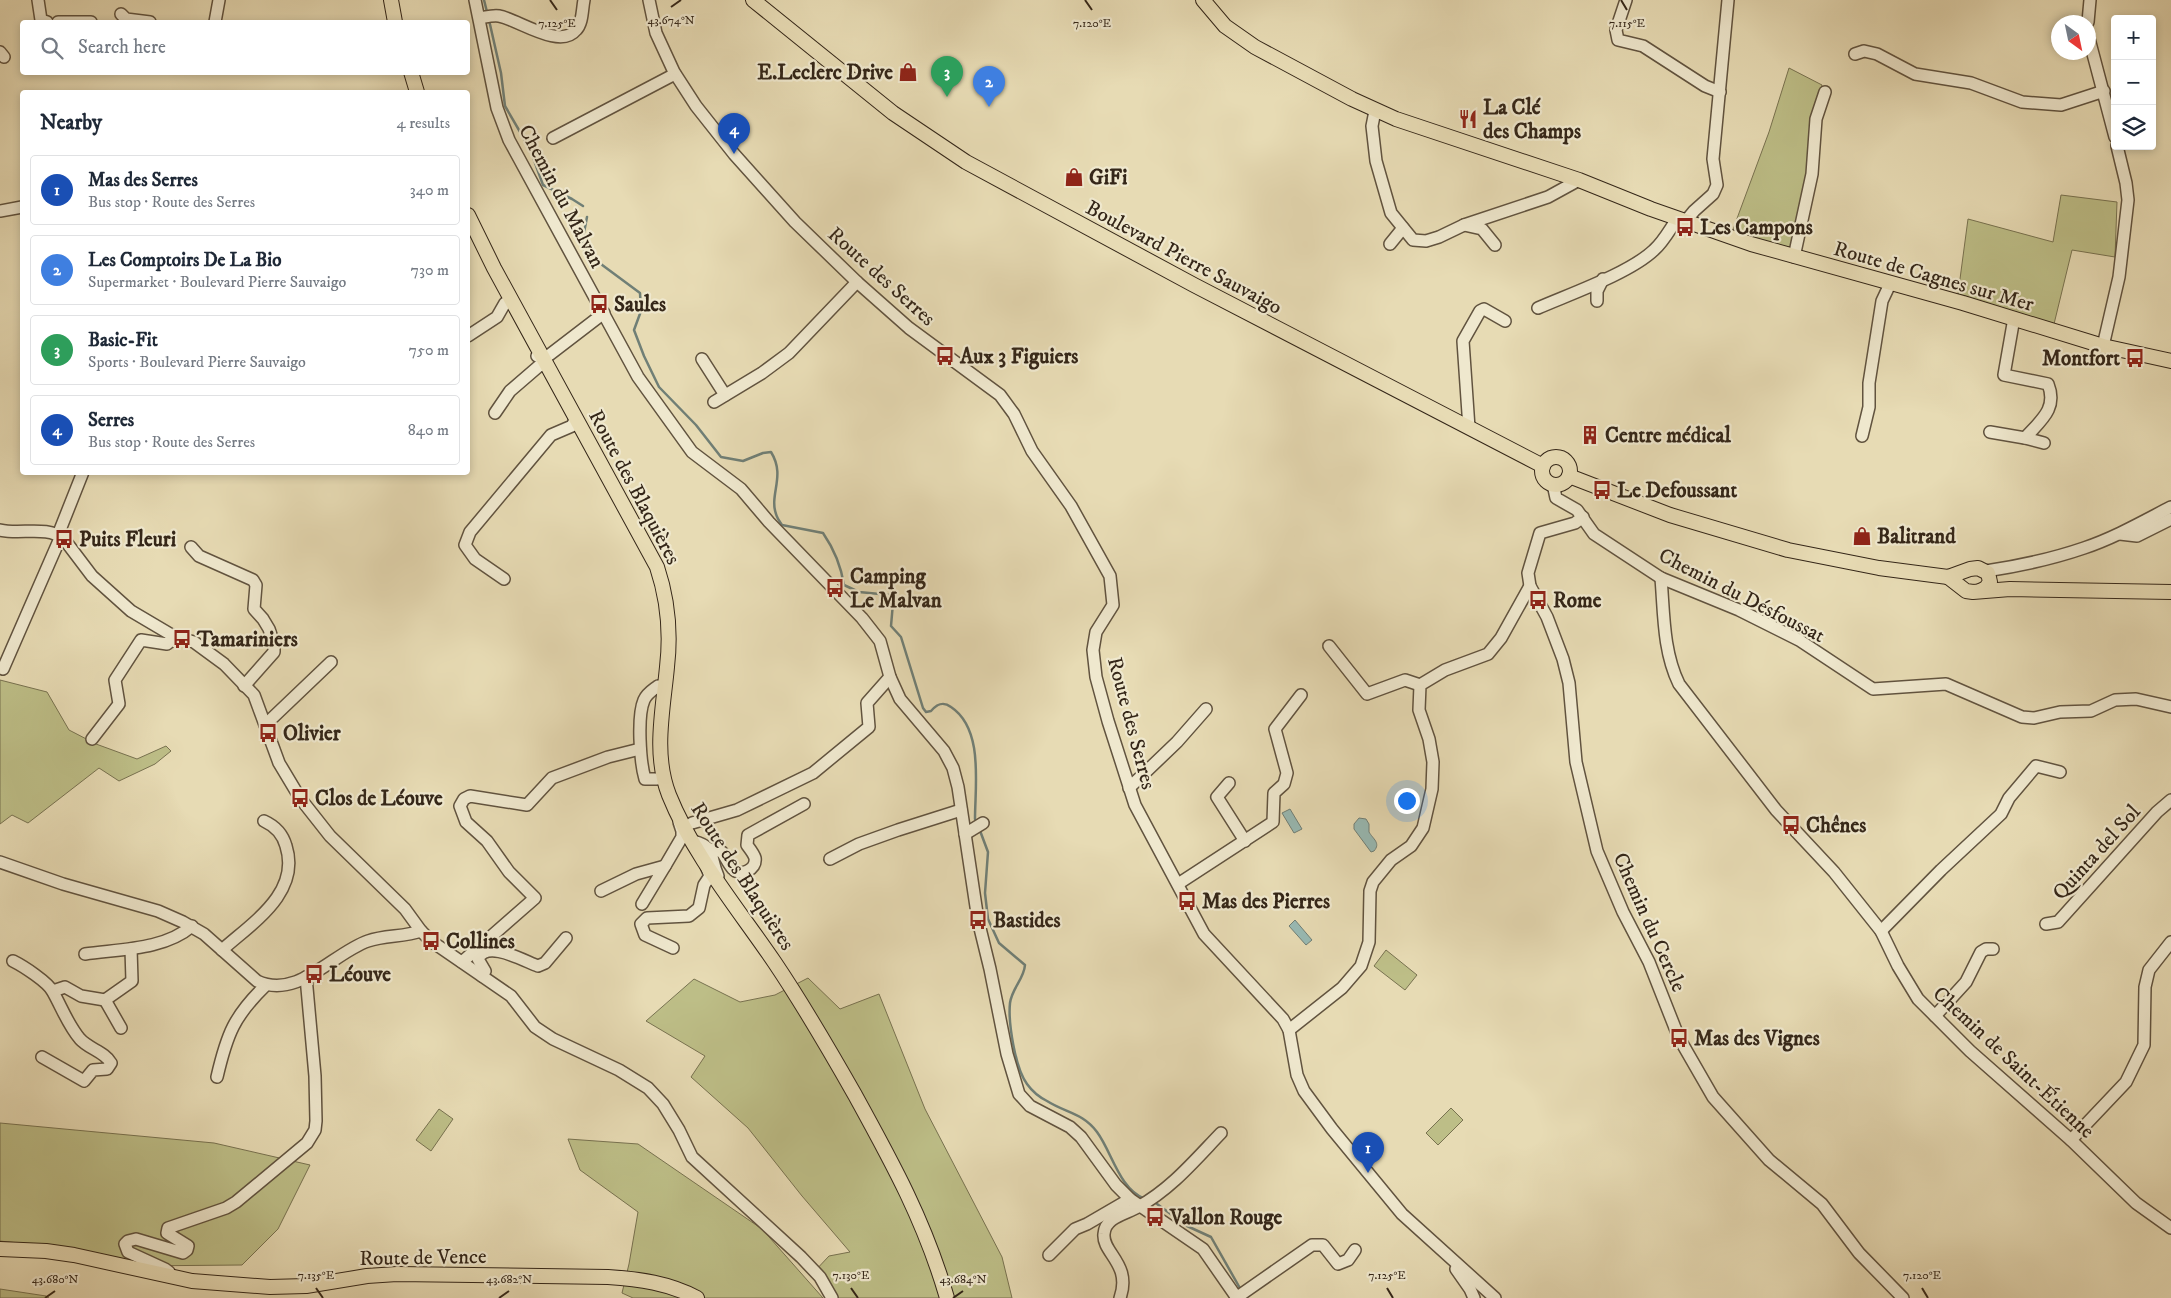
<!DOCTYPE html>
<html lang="en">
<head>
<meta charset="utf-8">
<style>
  body { margin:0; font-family:"IM FELL DW Pica",serif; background:#f2f2f3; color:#1f2937 }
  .controls { position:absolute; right:15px; top:15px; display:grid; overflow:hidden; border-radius:5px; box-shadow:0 2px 8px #0003 }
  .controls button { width:45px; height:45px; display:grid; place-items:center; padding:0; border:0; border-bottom:1px solid #e0e1e3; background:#fff; color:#1f2937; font:25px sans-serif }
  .compass { position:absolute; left:2051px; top:15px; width:45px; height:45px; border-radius:50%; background:#fff; box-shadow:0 2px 8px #0003; rotate:147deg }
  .you { position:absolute; left:1406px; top:800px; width:18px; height:18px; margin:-12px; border:4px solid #fff; border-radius:50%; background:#1a73e8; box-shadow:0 0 0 8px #1a73e833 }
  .badge { display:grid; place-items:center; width:32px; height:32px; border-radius:50%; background:#8f2418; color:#fff; font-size:16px; font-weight:700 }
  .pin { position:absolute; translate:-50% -41px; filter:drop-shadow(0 1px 2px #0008) }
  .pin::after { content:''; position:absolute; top:26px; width:18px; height:15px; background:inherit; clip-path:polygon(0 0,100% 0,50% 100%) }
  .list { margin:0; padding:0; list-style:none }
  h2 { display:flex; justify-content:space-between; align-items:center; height:65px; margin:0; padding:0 20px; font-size:21px }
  h2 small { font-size:16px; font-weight:400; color:#747a83 }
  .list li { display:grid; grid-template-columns:32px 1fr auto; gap:15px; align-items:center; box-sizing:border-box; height:70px; margin:0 10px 10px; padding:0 10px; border:1px solid #e0e1e3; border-radius:5px }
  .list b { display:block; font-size:19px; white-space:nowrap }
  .list p { margin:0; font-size:16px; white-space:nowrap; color:#747a83 }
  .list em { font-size:16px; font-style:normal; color:#747a83 }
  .icon { flex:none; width:28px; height:28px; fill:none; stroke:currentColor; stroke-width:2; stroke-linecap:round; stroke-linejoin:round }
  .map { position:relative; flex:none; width:2171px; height:1298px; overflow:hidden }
  .search { position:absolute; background:#fff; box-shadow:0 2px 8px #0003; left:20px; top:20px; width:450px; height:55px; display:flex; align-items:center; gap:12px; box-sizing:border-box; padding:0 18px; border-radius:5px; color:#747a83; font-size:19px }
  .panel { position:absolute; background:#fff; box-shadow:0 2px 8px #0003; left:20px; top:90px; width:450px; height:385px; border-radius:5px }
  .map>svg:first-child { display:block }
  .green { fill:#bdbe87; stroke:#787250 }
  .water { fill:#98bab4; stroke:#707f76 }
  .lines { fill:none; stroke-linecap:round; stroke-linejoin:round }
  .stream { stroke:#707f76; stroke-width:2.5 }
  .minor-casing { stroke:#61533f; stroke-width:14 }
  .major-casing { stroke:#342618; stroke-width:16 }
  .minor { stroke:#efe8ce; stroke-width:11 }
  .major { stroke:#e7dbb4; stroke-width:14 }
  .ticks { fill:none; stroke:#342618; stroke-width:2 }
  .labels { text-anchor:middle; stroke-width:4.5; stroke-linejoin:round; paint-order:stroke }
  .poi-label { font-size:21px; font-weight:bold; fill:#342618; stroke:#efe8ce; text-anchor:start }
  .street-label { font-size:21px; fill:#342618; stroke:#efe8ce }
  .ticks-label { font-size:12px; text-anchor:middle; fill:#342618; stroke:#efe8ce; stroke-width:4.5; stroke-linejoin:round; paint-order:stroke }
</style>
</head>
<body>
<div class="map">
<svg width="2171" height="1298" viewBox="0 0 2171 1298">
  <rect width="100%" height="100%" fill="#e7dbb4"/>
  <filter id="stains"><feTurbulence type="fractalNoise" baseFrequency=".004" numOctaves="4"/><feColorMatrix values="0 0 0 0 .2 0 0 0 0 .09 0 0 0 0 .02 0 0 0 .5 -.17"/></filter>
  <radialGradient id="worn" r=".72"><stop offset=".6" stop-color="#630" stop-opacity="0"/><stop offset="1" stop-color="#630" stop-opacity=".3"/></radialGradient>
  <!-- green -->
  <g class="green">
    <path d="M1789,68L1822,85L1813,118L1810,161L1791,248L1732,232L1769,132Z"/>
    <path d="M2061,195L2117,202L2115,257L2072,250L2054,324L1958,294L1968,219L2053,242Z"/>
    <path d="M0,680L47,692L69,730L96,744L137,759L166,746L171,751L155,764L119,781L99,768L28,823L12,815L0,824Z"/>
    <path d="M1386,950L1417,975L1405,990L1374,966Z"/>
    <path d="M808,978L840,1009L879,994L925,1109L1002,1257L1012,1298H829L813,1273L829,1256L850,1252L802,1196L748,1128L691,1077L705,1056L646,1021L694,979L740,1002L775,995Z"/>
    <path d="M1451,1108L1463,1120L1438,1145L1426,1133Z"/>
    <path d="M439,1109L453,1119L431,1151L416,1140Z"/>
    <path d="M0,1123L214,1143L310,1165L278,1229L242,1265L131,1266L73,1249L0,1241Z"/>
    <path d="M568,1139L638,1144L762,1229L823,1298H633L622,1293L629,1264L638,1212L580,1170Z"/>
    <path d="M0,1289L46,1296L49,1298H0Z"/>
  </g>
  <!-- water -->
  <g class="water">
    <path d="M1290,809L1302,829L1294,833L1282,813Z"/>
    <path d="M1359,818L1366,819L1369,824V832C1373,839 1381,843 1374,851L1371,852L1354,829V824Z"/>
    <path d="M1295,920L1312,940L1306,945L1289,926Z"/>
  </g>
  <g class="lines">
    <!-- stream -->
    <g class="stream">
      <path d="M484,0L487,12"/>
      <path d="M489,20L501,73L505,106L530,149L543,185L572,199L583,206"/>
      <path d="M587,217L582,243L586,253L640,293L641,311L634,330L644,356L659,387L696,425L721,457L743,461L763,453L771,452C786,476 769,494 776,514C777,518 780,522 782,525L823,533C834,549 841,566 844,585L859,592L890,595L893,603L891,626L901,637L923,708L926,712L931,711C937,704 943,701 951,707C984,729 975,785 975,819L977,823"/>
      <path d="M979,828L988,852L985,893L988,919L999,943L1025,965C1024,979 1012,988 1010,1003C1008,1022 1015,1068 1027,1084C1032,1091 1039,1097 1047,1101C1066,1113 1083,1113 1097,1132C1112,1152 1119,1189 1145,1199"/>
      <path d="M1153,1201L1187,1226L1211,1237L1241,1290"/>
    </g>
    <!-- minor casing -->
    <g class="minor-casing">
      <g id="minor">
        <path d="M38,0L41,20L47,22"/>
        <path d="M475,0L497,108L509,140L638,377L692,452L741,489L769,522L862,618L880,641L890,677L900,699L944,751L953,768L958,787L978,920L990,969L1007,1054L1019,1094L1030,1106L1070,1127L1081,1137L1116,1185L1130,1199L1203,1249L1237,1298"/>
        <path d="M649,0L656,33L674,72L696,106L734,154L795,222L857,282L909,328L1000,395L1014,414L1032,451L1071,506L1110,576L1113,605L1096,632L1093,650L1096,677L1108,721L1135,805L1204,934L1283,1019L1289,1030L1297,1075L1304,1091L1332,1129L1402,1214L1495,1298"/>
        <path d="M1626,0L1616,30L1618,40L1643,46L1705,86L1720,92"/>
        <path d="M121,14L126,19L150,22"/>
        <path d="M480,18C486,17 493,15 499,16C517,19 560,50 576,30C583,23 582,9 584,0"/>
        <path d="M58,22H91"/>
        <path d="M215,22L219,0"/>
        <path d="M2088,22L2090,0"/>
        <path d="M2088,35L2115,137"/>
        <path d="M0,52L4,57"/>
        <path d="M1855,54L1864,51L1877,54L1915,74L1971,83L2022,102L2061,105L2104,91"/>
        <path d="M1375,111L1372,126L1376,161L1391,213L1413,240L1426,241L1439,237L1464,225L1548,197L1579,180"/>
        <path d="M553,138L675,74"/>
        <path d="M0,211L22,207"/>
        <path d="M1685,222L1694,211L1713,194L1717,185L1713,159L1728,0"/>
        <path d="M1464,225L1482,229L1495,245"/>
        <path d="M1390,244L1403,228"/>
        <path d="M1794,257L1812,174L1816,119L1825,92"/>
        <path d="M1597,301V291L1603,279"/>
        <path d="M1538,308C1570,294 1630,273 1654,250C1664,241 1670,229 1677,219"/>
        <path d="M468,336L497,317L505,303"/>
        <path d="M2103,346L2119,277L2128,200L2126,183L2117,146"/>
        <path d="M537,356L544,359L604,313"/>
        <path d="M702,359L725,395"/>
        <path d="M714,402L762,373L789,353L857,282"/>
        <path d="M495,413L510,391L539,366"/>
        <path d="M1469,428L1463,341L1480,311L1484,309L1505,321"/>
        <path d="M1990,432L2025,438C2040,421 2058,409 2048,384L2004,375L2014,318"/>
        <path d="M1862,436L1869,407V383L1882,301L1890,284"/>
        <path d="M2025,438L2044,443"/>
        <path d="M1553,484L1556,498L1577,510L1594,534L1661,578L1739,610L1799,640L1873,689L1946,684L2022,717L2034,718L2060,712L2091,711L2115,700L2136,699L2171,707"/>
        <path d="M1583,517L1575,523L1540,533L1528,573L1530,586L1547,617L1563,659L1569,683L1576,762L1597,851L1623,912L1649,962L1679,1038L1713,1097L1769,1160L1822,1204L1859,1253L1903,1298"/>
        <path d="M0,530C20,535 47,525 64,539L92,576L131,611L175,637L194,642L224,664L254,695L279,763L300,798L330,836L405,909L421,931L431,941L511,996L535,1027L553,1039L619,1070L648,1088L663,1104L679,1130L692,1157L801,1257L820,1277L832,1298"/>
        <path d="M2120,534L2137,536L2171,519"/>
        <path d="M58,535L83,472"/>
        <path d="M191,547L199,556L253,580L256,585L254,609L263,619L269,629L274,644V652L244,686"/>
        <path d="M1986,571C2019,566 2052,559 2084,548C2114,538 2142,522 2171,507"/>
        <path d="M1661,578C1664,614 1663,651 1679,684L1776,810L1834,872L1881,931L1898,966L1918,999L1970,1051L2071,1140L2136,1203L2171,1228"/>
        <path d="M504,579L475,559L465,545L470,532L551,435L572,426L576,418"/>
        <path d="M1329,646L1367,694L1405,680L1420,685"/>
        <path d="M3,669L61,536"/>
        <path d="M265,725L331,662"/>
        <path d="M92,739L119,704L115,680L141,640L167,644L175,637"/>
        <path d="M657,779H645C640,762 637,716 644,700C647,693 653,690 658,686"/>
        <path d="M1229,783L1217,797L1245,841"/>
        <path d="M1129,788L1177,742L1206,709"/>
        <path d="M692,823L737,810L813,773L869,727L867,703L890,677"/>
        <path d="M965,834L983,823"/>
        <path d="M693,841C717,847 709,857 718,876"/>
        <path d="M710,849L722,852C726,858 729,865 733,869C740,877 757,870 755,858C754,854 750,849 747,845L748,835L804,804"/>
        <path d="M830,859L859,844L898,830L961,810"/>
        <path d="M0,862L63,884L158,911L183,922L204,934L257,981C298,1000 333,953 368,941C385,935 404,937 421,931"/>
        <path d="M665,866L682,837V831L679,822"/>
        <path d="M1178,884L1273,822L1274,793L1284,784L1287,773L1275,729L1301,695"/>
        <path d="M601,891L636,874L665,866L642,904"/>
        <path d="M2046,924L2058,922L2157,812L2171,800"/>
        <path d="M1881,931L1941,870L2001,814L2009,798L2036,766L2060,772"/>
        <path d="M673,948L645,935L641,924L647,918L689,916L699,908L704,885L710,876L706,866"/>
        <path d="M222,950C252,923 301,893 286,846C283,835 275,826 264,821"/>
        <path d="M85,954C120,949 164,950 192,926"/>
        <path d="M13,961C23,966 48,982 53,992C62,1008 68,1025 80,1039C89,1049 105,1052 111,1063L107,1069L93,1070L84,1081L42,1057"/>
        <path d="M462,962L535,898L509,872L487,841L466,822L460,806L464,799L470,796L527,805L552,778L608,757L640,749"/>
        <path d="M482,976L485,971L478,959C486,939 524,961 538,966L545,963L566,938"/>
        <path d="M53,991L65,987L81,996L105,1000L132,981L131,949"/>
        <path d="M105,1000L121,1028"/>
        <path d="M1935,1016L1966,982L1981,952L1986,949H1993"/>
        <path d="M1289,1030L1342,988L1361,966L1369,942L1370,891L1373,882L1391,860L1411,846L1423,828L1432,789L1433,762L1429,739L1419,710L1420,685L1445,670L1488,654L1501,638L1530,586"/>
        <path d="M217,1077C227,1034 234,1016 266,985"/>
        <path d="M2071,1140L2126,1082L2144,1045L2145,987L2149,970L2171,942"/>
        <path d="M1049,1255L1075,1229L1087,1224L1130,1199"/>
        <path d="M1456,1269L1470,1289L1474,1298"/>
        <path d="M170,1276L169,1272L165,1269L128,1252L125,1244L128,1241L136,1239L183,1253L187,1250L188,1246L167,1233L168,1228L226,1208L236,1202L307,1143L315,1130L316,1121L315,1076L306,977"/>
        <path d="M1120,1298C1132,1264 1102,1253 1104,1234C1105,1217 1126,1214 1138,1207C1171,1189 1195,1160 1221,1133"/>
        <path d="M1236,1298L1312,1245H1323L1338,1264L1348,1260L1355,1250"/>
      </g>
    </g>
    <!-- major casing -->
    <g class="major-casing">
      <g id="major">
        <path d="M391,0L395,22"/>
        <path d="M753,0L893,113L966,162L1194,285L1543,466"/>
        <path d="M1203,0L1225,26L1255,47L1352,99L1396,119L1579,180L1651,209L1751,244L1963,303L2103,346L2171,361"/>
        <path d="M411,72L417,92"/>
        <path d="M468,215L494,268L657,567C668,600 671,633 667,667C663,710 653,754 669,795C693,855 739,910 775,963C804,1006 830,1051 855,1095C893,1164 925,1222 947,1298"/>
        <circle cx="1556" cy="471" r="14"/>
        <path d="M1569,476L1670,515L1788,550L1879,568L1948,577L1970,569L1978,568L1988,573L1990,582L1986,588L1980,591"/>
        <path d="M1948,577L1966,591L1973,592L2010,589L2171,592"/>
        <path d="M0,1249L46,1251L74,1255L192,1281L270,1287L306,1286L367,1276L397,1274L608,1277C639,1279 669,1283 697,1298"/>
      </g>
    </g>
    <!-- minor -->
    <use href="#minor" class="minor"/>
    <!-- major -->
    <use href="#major" class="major"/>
  </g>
  <!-- ticks -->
  <path class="ticks" d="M550,0L557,10M1085,0L1092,10M1621,0L1627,10M671,7L681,0M316,1288L323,1298M851,1288L858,1298M1387,1288L1393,1298M1922,1288L1928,1298M45,1298L55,1291M499,1298L509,1291M953,1298L963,1291"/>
  <!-- icons -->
  <defs>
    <g id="shop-bare" transform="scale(1.5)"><path d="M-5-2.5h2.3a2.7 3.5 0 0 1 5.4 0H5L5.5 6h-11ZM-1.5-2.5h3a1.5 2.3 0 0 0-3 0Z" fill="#8f2418" stroke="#efe8ce" stroke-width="2.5" paint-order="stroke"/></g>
    <g id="restaurant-bare" transform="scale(1.5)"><path d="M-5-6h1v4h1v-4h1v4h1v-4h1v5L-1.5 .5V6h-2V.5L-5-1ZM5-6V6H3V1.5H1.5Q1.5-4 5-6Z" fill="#8f2418" stroke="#efe8ce" stroke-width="2.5" paint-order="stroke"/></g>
    <g id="bus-bare" transform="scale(1.5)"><path d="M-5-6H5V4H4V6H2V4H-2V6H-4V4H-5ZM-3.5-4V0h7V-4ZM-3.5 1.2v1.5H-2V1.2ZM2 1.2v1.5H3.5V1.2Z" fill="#8f2418" stroke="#efe8ce" stroke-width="2.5" paint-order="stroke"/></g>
    <g id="building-bare" transform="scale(1.5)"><path d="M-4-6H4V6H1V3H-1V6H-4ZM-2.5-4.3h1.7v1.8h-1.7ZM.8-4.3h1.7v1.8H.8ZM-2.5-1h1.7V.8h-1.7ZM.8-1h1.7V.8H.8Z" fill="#8f2418" stroke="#efe8ce" stroke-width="2.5" paint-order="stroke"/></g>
  </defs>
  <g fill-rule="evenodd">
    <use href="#shop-bare" x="908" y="72"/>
    <use href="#restaurant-bare" x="1468" y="119"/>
    <use href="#shop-bare" x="1074" y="177"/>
    <use href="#bus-bare" x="1685" y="227"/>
    <use href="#bus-bare" x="599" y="304"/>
    <use href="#bus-bare" x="945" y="356"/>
    <use href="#bus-bare" x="2135" y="358"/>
    <use href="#building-bare" x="1590" y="435"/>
    <use href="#bus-bare" x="1602" y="490"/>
    <use href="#shop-bare" x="1862" y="536"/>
    <use href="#bus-bare" x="64" y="539"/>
    <use href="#bus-bare" x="835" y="588"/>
    <use href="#bus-bare" x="1538" y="600"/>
    <use href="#bus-bare" x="182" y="639"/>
    <use href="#bus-bare" x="268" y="733"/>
    <use href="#bus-bare" x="300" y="798"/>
    <use href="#bus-bare" x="1791" y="825"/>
    <use href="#bus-bare" x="1187" y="901"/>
    <use href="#bus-bare" x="978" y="920"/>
    <use href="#bus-bare" x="431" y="941"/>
    <use href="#bus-bare" x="314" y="974"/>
    <use href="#bus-bare" x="1679" y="1038"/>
    <use href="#bus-bare" x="1155" y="1217"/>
  </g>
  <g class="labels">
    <!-- poi labels -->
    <g class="poi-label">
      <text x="893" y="79" text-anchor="end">E.Leclerc Drive</text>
      <text x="1483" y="114">La Clé<tspan x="1483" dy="24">des Champs</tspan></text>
      <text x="1089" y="184">GiFi</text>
      <text x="1700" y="234">Les Campons</text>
      <text x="614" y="311">Saules</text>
      <text x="960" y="363">Aux 3 Figuiers</text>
      <text x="2120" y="365" text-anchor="end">Montfort</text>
      <text x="1605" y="442">Centre médical</text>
      <text x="1617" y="497">Le Defoussant</text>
      <text x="1877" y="543">Balitrand</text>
      <text x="79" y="546">Puits Fleuri</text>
      <text x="850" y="583">Camping<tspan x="850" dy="24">Le Malvan</tspan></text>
      <text x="1553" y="607">Rome</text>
      <text x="197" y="646">Tamariniers</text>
      <text x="283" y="740">Olivier</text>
      <text x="315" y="805">Clos de Léouve</text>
      <text x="1806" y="832">Chênes</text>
      <text x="1202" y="908">Mas des Pierres</text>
      <text x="993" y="927">Bastides</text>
      <text x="446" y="948">Collines</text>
      <text x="329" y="981">Léouve</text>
      <text x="1694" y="1045">Mas des Vignes</text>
      <text x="1170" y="1224">Vallon Rouge</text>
    </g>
    <!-- street labels -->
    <g class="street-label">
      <text transform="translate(562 196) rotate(62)" y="7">Chemin du Malvan</text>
      <text transform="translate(1184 257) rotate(28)" y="7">Boulevard Pierre Sauvaigo</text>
      <text transform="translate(882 276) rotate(42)" y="7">Route des Serres</text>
      <text transform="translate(1934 276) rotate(16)" y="7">Route de Cagnes sur Mer</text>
      <text transform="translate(635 487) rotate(62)" y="7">Route des Blaquières</text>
      <text transform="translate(1742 595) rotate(27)" y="7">Chemin du Désfoussat</text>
      <text transform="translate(1132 723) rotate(75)" y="7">Route des Serres</text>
      <text transform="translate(2096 852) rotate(-48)" y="7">Quinta del Sol</text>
      <text transform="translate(743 876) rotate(57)" y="7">Route des Blaquières</text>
      <text transform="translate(1650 922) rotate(66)" y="7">Chemin du Cercle</text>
      <text transform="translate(2014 1062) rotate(43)" y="7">Chemin de Saint-Étienne</text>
      <text transform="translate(423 1257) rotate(-1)" y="7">Route de Vence</text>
    </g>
  </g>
  <g class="ticks-label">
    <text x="671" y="24">43.674°N</text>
    <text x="557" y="27">7.125°E</text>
    <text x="1092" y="27">7.120°E</text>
    <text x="1627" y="27">7.115°E</text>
    <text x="316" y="1279">7.135°E</text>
    <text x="851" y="1279">7.130°E</text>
    <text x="1387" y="1279">7.125°E</text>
    <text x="1922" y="1279">7.120°E</text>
    <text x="55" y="1283">43.680°N</text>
    <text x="509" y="1283">43.682°N</text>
    <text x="963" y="1283">43.684°N</text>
  </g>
  <rect width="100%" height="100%" filter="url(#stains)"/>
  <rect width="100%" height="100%" fill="url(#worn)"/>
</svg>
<div class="controls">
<button>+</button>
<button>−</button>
<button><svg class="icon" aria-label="layers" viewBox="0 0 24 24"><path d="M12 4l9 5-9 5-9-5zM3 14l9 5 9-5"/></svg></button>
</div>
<svg class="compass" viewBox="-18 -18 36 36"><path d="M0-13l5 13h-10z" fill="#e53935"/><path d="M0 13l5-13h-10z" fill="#747a83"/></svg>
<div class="you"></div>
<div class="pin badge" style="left:1368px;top:1173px;background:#1a4fb4">1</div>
<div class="pin badge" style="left:989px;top:107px;background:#3f7fe0">2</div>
<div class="pin badge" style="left:947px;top:97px;background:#2e9e5b">3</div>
<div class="pin badge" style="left:734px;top:154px;background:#1a4fb4">4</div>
<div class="search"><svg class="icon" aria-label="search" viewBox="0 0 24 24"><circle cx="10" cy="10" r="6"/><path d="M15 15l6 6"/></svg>Search here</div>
<section class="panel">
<h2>Nearby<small>4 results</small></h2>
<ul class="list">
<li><span class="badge" style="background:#1a4fb4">1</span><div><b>Mas des Serres</b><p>Bus stop · Route des Serres</p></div><em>340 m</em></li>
<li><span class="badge" style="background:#3f7fe0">2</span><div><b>Les Comptoirs De La Bio</b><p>Supermarket · Boulevard Pierre Sauvaigo</p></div><em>730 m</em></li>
<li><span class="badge" style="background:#2e9e5b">3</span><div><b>Basic-Fit</b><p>Sports · Boulevard Pierre Sauvaigo</p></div><em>750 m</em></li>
<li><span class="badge" style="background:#1a4fb4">4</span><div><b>Serres</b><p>Bus stop · Route des Serres</p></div><em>840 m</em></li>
</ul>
</section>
</div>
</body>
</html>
